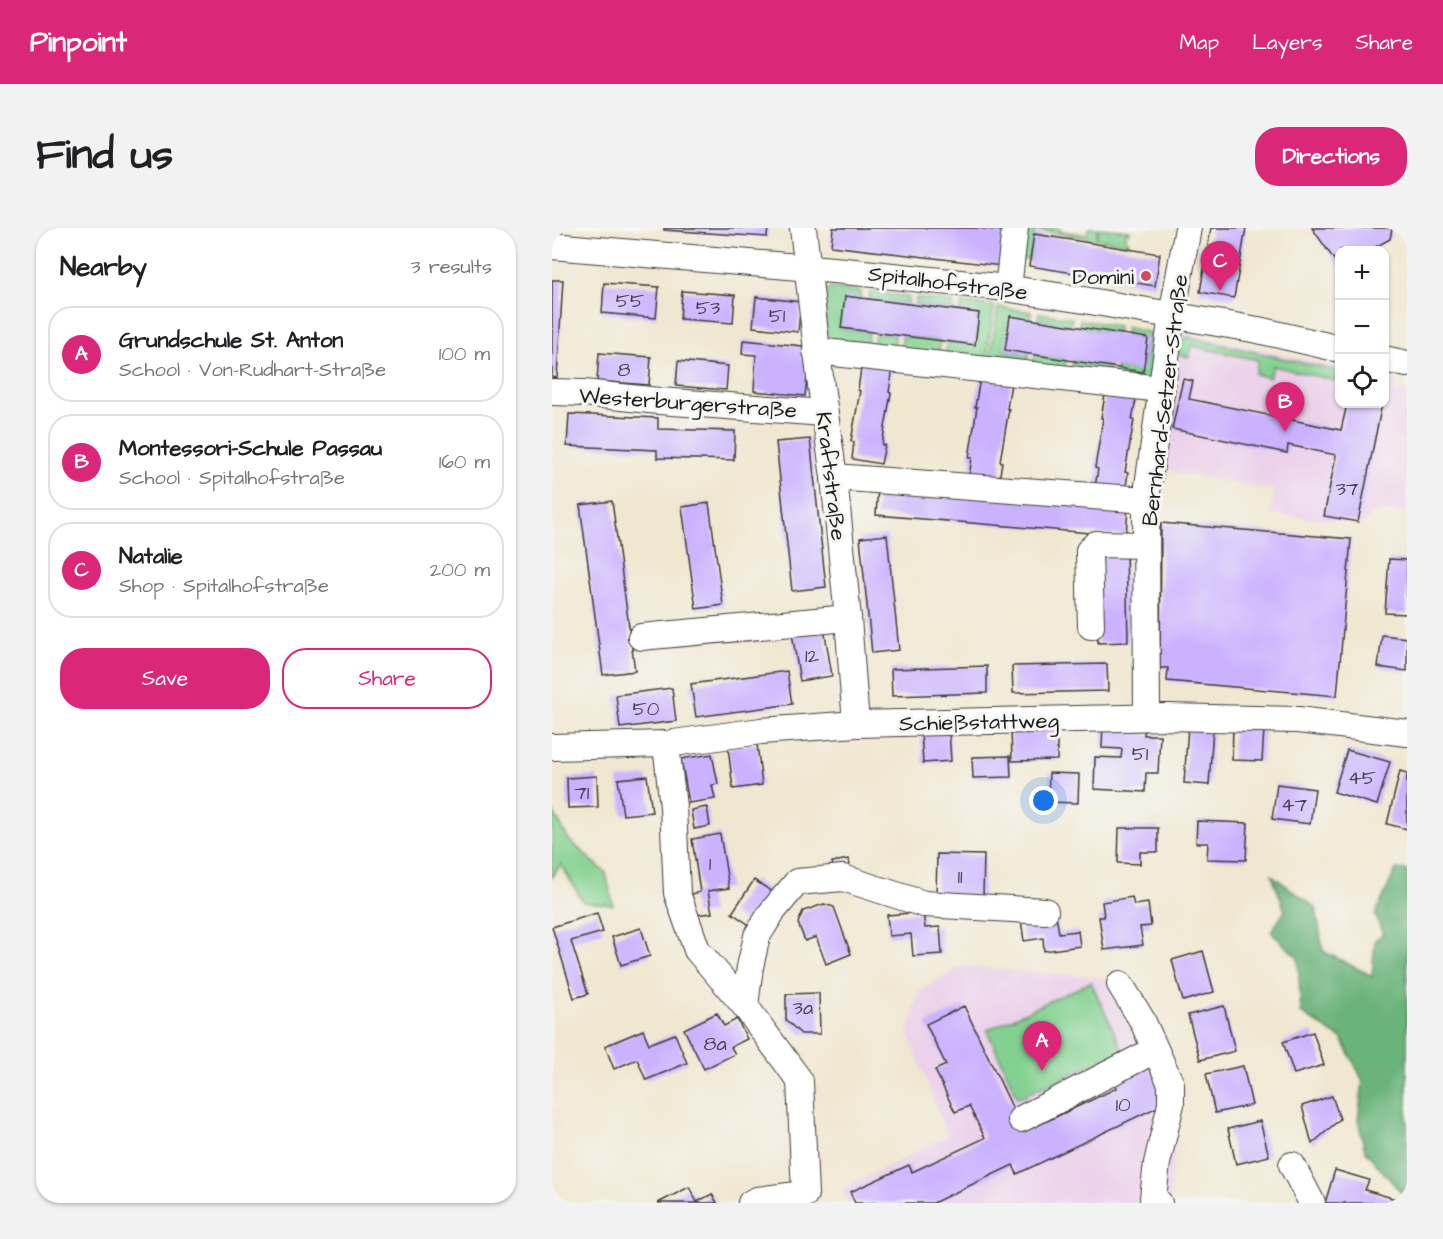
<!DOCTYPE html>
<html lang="en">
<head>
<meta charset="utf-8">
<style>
  body { margin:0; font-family:"Architects Daughter",sans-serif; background:#f2f2f2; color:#202124 }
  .controls { position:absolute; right:18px; top:18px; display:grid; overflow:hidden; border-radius:12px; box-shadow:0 2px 4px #0004 }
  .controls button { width:54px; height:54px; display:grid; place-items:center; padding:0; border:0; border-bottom:2px solid #e0e0e0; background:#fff; color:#202124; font:30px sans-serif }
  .you { position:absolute; left:492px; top:573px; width:21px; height:21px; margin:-15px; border:4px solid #fff; border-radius:50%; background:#1a73e8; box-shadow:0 0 0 9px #1a73e833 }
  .badge { display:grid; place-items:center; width:39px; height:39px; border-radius:50%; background:#db2777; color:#fff; font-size:20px; font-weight:700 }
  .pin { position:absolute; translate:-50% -50px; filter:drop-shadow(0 2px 3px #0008) }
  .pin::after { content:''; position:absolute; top:32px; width:21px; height:18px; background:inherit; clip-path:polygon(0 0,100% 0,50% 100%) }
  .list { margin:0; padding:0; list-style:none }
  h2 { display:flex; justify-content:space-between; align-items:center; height:78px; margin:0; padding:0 24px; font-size:26px }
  h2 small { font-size:20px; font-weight:400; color:#757577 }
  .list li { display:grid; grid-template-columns:39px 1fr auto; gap:18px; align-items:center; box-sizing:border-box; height:96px; margin:0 12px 12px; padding:0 12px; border:2px solid #e0e0e0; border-radius:24px }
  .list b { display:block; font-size:22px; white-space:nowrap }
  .list p { margin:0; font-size:20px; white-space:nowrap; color:#757577 }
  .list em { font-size:20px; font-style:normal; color:#757577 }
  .actions { display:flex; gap:12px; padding:18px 24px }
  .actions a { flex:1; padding:14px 0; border:2px solid #db2777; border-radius:24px; text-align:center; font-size:21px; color:#db2777 }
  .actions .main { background:#db2777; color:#fff }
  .icon { flex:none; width:33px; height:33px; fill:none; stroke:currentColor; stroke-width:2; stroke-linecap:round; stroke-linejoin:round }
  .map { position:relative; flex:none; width:855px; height:975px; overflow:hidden; border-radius:24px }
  header { display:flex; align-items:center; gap:36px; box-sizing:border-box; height:84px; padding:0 30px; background:#db2777; color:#fff }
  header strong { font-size:28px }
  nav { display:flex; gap:33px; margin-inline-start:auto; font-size:21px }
  .intro { display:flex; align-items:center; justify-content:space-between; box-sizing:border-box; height:144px; padding:0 36px }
  h1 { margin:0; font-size:42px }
  .button { padding:15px 27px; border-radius:24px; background:#db2777; color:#fff; font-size:21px; font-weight:700 }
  main { display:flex; gap:36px; padding:0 36px }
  aside { flex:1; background:#fff; border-radius:24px; box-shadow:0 2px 4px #0004 }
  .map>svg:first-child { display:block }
  .built { fill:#ecd1ea }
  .green { fill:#83d190; stroke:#507656; stroke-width:1.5 }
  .forest { fill:#6ab37a; stroke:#43684b; stroke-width:1.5 }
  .building { fill:#cbb2ff }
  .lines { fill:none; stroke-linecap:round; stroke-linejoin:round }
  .minor-casing { stroke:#3c3a37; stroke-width:28 }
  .minor { stroke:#fff; stroke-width:26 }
  .poi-dot { fill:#d1495b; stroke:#f6f6f2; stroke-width:2 }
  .labels { text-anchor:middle; stroke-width:6; stroke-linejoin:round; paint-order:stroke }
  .number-label { font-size:20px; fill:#484255 }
  .poi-label { font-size:22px; fill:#1c1c1c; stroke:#f6f6f2; text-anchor:end }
  .street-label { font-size:22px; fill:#1c1c1c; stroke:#f6f6f2 }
</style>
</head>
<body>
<header>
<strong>Pinpoint</strong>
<nav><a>Map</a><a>Layers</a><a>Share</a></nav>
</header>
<div class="intro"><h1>Find us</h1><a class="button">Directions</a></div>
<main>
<aside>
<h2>Nearby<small>3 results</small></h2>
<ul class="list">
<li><span class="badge">A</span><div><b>Grundschule St. Anton</b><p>School · Von-Rudhart-Straße</p></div><em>100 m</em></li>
<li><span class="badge">B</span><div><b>Montessori-Schule Passau</b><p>School · Spitalhofstraße</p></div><em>160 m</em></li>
<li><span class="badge">C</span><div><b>Natalie</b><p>Shop · Spitalhofstraße</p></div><em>200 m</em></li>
</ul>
<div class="actions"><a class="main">Save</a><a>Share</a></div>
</aside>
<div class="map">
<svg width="855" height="975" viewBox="0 0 855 975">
  <rect width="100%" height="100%" fill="#f6f6f2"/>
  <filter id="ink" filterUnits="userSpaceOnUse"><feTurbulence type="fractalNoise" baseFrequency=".0167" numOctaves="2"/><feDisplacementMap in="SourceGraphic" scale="12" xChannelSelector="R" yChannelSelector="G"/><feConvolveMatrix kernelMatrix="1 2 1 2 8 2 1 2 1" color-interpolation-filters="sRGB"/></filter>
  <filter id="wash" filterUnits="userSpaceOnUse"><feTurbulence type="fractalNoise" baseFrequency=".008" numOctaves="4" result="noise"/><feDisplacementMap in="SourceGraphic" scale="24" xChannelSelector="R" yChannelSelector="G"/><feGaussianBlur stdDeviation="1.35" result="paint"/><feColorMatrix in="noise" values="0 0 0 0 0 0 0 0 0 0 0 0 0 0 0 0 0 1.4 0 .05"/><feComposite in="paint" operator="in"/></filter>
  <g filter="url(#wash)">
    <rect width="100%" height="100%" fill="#f0e7d0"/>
    <!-- built -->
    <g class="built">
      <path d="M635,105L787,139L788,176H832L833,149L847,152L845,162L855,164V285L826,283L811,296L718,286L723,262L621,244L607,232L626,109Z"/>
      <path d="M410,738L562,751L627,880L617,975H296L290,961L396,908L356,806L366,764Z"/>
    </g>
    <!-- green -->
    <g class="green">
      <path d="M473,0H507V3L535,7L536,0H545V10L547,0L578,3V5L576,4L574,6V11L577,14V16L483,2L478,32L469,31Z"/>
      <path d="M278,60L309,63L308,70L289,100L317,104L315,119L277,114L275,110L271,67L273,62Z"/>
      <path d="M318,64L357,69L356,76L317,71Z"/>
      <path d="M364,70L401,74V82L364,77Z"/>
      <path d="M410,75L442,78L434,135L393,130L395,114L423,117L427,86L409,83Z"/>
      <path d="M446,79L479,84L478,91L453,122L477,126L475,141L437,136Z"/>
      <path d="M487,85L520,90L519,98L486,92Z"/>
      <path d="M528,92L566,98L565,105L527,99Z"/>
      <path d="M574,99L605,106L601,155L563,151L564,140L591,143L596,110L573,106Z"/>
      <path d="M323,105L343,107L342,123L321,120Z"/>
      <path d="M350,108L388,113L387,129L349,124Z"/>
      <path d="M636,109L787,143V151L785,153L721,138L717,150L703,146L706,132L640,118L637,129L626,126C627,118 627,112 636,109Z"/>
      <path d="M483,127L514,132L513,145L481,141Z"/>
      <path d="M521,133L557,138L556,150L519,146Z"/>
      <path d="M0,582L17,612L54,645L61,677L31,674L9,636L0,650Z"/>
      <path d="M539,754L571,823L466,870L435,802Z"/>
    </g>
    <!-- forest -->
    <path class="forest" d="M844,641L855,642V971L813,923L806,892L811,853L790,811L749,785L746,730L719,704L733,683L720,647L764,680L771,723L820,748L823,712L831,706L823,687Z"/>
    <g id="blocks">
      <!-- building -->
      <g class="building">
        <path d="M112,0H216L215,9L112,2Z"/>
        <path d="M281,0H426L454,3L450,38L279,18Z"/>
        <path d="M659,0H694L682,70L648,64Z"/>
        <path d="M760,0H840L838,11L818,22H788V40Z"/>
        <path d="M482,6L608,26L603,58L477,38Z"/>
        <path d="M0,52H11L5,150L0,149Z"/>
        <path d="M52,55L107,59L104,90L50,85Z"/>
        <path d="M130,63L183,67L181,95L128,91Z"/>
        <path d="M293,68L427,85L423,117L289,100Z"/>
        <path d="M204,69L249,74L246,104L201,99Z"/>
        <path d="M458,88L596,110L591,144L453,122Z"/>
        <path d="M191,112L251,118L256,139L253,168L202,163L204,127L190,126Z"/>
        <path d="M47,125L99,129L97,157L45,153Z"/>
        <path d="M126,133L176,138L174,162L124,158Z"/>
        <path d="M310,133L341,139L337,164L339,165L330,217H333L329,236L300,231L302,214L299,213L308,163L306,162Z"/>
        <path d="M428,150L459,155L455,181H457L448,233L450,234L447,253L417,248L420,230H417L425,179H423Z"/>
        <path d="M631,151L641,153L637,171L789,202L795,176H830L806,294L772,288L784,227L736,217L735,225L620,201Z"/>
        <path d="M554,161L585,166L580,192H582L573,244L576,245L573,264L543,259L546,241L543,240L551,190H549Z"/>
        <path d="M17,186L106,190V201L183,203L182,232L105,230V222L15,218Z"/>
        <path d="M258,211L274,359L240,363L224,214Z"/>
        <path d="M326,259L576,278L574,308L324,287Z"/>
        <path d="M60,273L83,443L51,447L28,277Z"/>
        <path d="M157,275L171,377L144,381L130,279Z"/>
        <path d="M609,295L799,311L785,468L615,453L616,440H608Z"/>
        <path d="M335,307L347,422L320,425L308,310Z"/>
        <path d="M574,321L576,414L546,415L543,322Z"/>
        <path d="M837,331L855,332V386L833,385Z"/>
        <path d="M272,400L280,448L248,453L240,405Z"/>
        <path d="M830,407L855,410V443L826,439Z"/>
        <path d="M555,436L556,463L461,465L460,438Z"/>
        <path d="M435,438V465L340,468L339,441Z"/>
        <path d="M235,443L240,476L144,489L139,456Z"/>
        <path d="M120,460L124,493L68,500L64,467Z"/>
        <path d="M551,494L593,496L592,507H608L606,545H594L593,564L542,561L543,529L569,530L570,521L550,520Z"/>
        <path d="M636,498L661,500L657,557L632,555Z"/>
        <path d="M459,499H505V532L460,533Z"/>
        <path d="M681,499L712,501L710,533L680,532Z"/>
        <path d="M397,502L399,533L371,535L369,504Z"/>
        <path d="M205,516L210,557L181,561L176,519Z"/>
        <path d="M795,522L838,534L825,577L782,564Z"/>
        <path d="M160,526L166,556L160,557L163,571L137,575L129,531Z"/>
        <path d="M458,528L459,549L421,550L420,529Z"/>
        <path d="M848,543L855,545V601L835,596Z"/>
        <path d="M497,545L527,546L526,575L496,574Z"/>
        <path d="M45,548L46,579L16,580L15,550Z"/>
        <path d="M95,548L100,584L71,587L66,551Z"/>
        <path d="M725,556L763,561L758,596L720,591Z"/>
        <path d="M155,579L158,598L142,601L139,582Z"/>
        <path d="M645,593L696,595L694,632L655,631L656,615H644Z"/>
        <path d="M567,600H606V624H588V636L566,635Z"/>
        <path d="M168,606L177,660L156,663L160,685L143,687L140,666L148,664L140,611Z"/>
        <path d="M385,626L432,627L431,669L384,668Z"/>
        <path d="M297,631L298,640L282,643L280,634Z"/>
        <path d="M202,652L221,664L199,698L180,685Z"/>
        <path d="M580,669L582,677L596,675L599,698L588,699L591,717L552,722L547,689H552L550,674Z"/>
        <path d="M272,676L282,679L299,726L274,736L264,709L253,713L246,695L251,683Z"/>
        <path d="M371,684L373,700L388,699L390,726L361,728L359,706L337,708L335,687Z"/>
        <path d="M45,685L51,704L19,713L36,766L22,770L0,699Z"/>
        <path d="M504,687L507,705L526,703L528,718L492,723L491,710L472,713L469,692Z"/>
        <path d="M89,700L98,728L69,737L60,709Z"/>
        <path d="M651,723L662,764L631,773L620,732Z"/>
        <path d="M267,765L268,806H249L234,792V766Z"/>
        <path d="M412,778L472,904L565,860L561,851L595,835L614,875L465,946L461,937L381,975H303L298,964L357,937L360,944L433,910L417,878L403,884L383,842L394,837L374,796Z"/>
        <path d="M672,778L683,823L648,832L636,787Z"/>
        <path d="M165,785L172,798L185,791L195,811L179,819L183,826L152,841L132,801Z"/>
        <path d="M91,802L97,816L123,806L135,835L94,852L85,831L62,841L53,818Z"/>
        <path d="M761,804L772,837L742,846L731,814Z"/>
        <path d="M691,838L700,877L663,885L654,846Z"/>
        <path d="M780,868L788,891L760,916L750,878Z"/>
        <path d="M708,893L717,928L684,936L676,901Z"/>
        <path d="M783,942L817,952L813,962L844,971L843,975H773Z"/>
        <path d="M137,959L145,974L160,966L165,975H106Z"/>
      </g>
    </g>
  </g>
  <g filter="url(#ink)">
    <use href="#blocks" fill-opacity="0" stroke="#3c3a37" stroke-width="1.5"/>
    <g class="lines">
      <!-- minor casing -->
      <g class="minor-casing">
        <g id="minor">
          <path d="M251,0L269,158L282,249L296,390L304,496"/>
          <path d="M0,18L293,43L446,59L532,72L706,102L788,121"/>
          <path d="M456,60L463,0"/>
          <path d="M264,123L609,161"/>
          <path d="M832,131L855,136"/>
          <path d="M0,164L32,165L107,173L272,185"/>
          <path d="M282,249L594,272"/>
          <path d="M539,398L537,323L544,316L594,317"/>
          <path d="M89,409L296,390"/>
          <path d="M595,489L594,272L620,87L636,0"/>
          <path d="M114,516L121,579L125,665L145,722L193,778L248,853L253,966L205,972L199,975"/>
          <path d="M0,519L114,516L209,503L304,496L615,489L746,492L855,505"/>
          <path d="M568,756L590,792L619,856V876L605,935L601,970L607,975"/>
          <path d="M193,778L198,739L205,708L220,684L245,654L291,650L372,676L493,683"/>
          <path d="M469,891L603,822"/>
          <path d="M740,937L760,975"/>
        </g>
      </g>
      <!-- minor -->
      <use href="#minor" class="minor"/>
    </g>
  </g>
  <!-- markers -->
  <circle class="poi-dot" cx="594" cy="48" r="6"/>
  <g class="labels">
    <!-- number labels -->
    <g class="number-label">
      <text x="78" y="79">55</text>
      <text x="156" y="86">53</text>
      <text x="225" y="94">51</text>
      <text x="72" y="148">8</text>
      <text x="795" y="267">37</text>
      <text x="260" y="434">12</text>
      <text x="94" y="487">50</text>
      <text x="588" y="532">51</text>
      <text x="810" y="556">45</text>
      <text x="30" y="571">71</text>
      <text x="742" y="583">47</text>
      <text x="158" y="642">1</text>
      <text x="408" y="655">11</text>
      <text x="251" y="786">3a</text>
      <text x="163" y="822">8a</text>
      <text x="571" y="883">10</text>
    </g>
    <!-- poi labels -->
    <g class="poi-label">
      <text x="582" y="56">Domini</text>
    </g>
    <!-- street labels -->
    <g class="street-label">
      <text transform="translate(396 54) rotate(7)" y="8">Spitalhofstraße</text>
      <text transform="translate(612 172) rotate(-83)" y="8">Bernhard-Setzer-Straße</text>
      <text transform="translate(136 174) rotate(4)" y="8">Westerburgerstraße</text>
      <text transform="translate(280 248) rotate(83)" y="8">Kraftstraße</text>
      <text transform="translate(427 493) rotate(-1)" y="8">Schießstattweg</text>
    </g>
  </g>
</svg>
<div class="controls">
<button>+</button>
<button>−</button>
<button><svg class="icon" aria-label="locate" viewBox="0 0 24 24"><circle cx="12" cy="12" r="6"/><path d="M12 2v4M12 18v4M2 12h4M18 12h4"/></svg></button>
</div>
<div class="you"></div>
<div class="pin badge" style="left:490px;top:843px">A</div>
<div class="pin badge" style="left:733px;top:204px">B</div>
<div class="pin badge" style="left:668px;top:63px">C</div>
</div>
</main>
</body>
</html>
